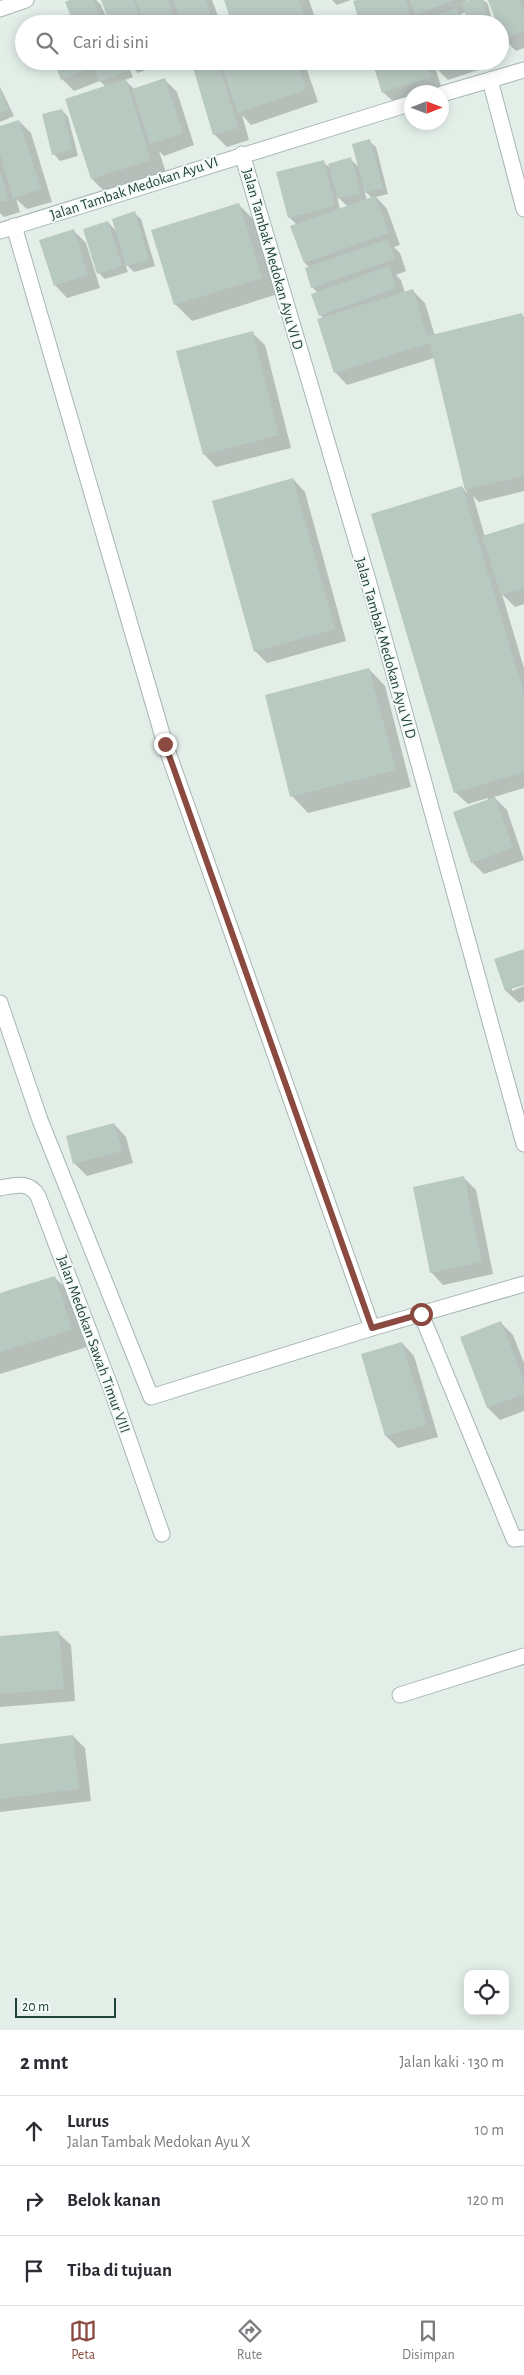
<!DOCTYPE html>
<html lang="id">
<head>
<meta charset="utf-8">
<style>
  body { margin:0; font-family:"Alegreya Sans",sans-serif; background:#f7f7f7; color:#2b2b33 }
  .controls { position:absolute; right:15px; bottom:15px; display:grid; overflow:hidden; border-radius:10px; box-shadow:0 2px 12px #0003 }
  .controls button { width:45px; height:45px; display:grid; place-items:center; padding:0; border:0; border-bottom:1px solid #e1e1e2; background:#fff; color:#2b2b33; font:25px sans-serif }
  .compass { position:absolute; left:404px; top:85px; width:45px; height:45px; border-radius:50%; background:#fff; box-shadow:0 2px 12px #0003; rotate:90deg }
  .scale { position:absolute; left:15px; bottom:12px; width:101px; box-sizing:border-box; padding-left:5px; border:2px solid #204237; border-top:0; font-size:14px; line-height:18px; white-space:nowrap; color:#204237; -webkit-text-stroke:4px #f4faf7; paint-order:stroke }
  .stop { position:absolute; width:15px; height:15px; margin:-11px; border:4px solid #8a4a40; border-radius:50%; background:#fff }
  .stop.end { background:#8a4a40; border-color:#fff; box-shadow:0 1px 5px #0008 }
  .list { margin:0; padding:0; list-style:none }
  h2 { display:flex; justify-content:space-between; align-items:center; height:65px; margin:0; padding:0 20px; font-size:21px }
  h2 small { font-size:16px; font-weight:400; color:#7c7c81 }
  .list li { display:grid; grid-template-columns:32px 1fr auto; gap:15px; align-items:center; box-sizing:border-box; height:70px; padding:0 20px; border-top:1px solid #e1e1e2 }
  .list b { display:block; font-size:19px; white-space:nowrap }
  .list p { margin:0; font-size:16px; white-space:nowrap; color:#7c7c81 }
  .list em { font-size:16px; font-style:normal; color:#7c7c81 }
  .icon { flex:none; width:28px; height:28px; fill:none; stroke:currentColor; stroke-width:2; stroke-linecap:round; stroke-linejoin:round }
  .map { position:relative; flex:none; width:524px; height:2030px; overflow:hidden }
  .search { position:absolute; background:#fff; box-shadow:0 2px 12px #0003; left:15px; right:15px; top:15px; height:55px; display:flex; align-items:center; gap:12px; box-sizing:border-box; padding:0 18px; border-radius:28px; color:#7c7c81; font-size:19px }
  .sheet { height:275px; background:#fff }
  nav { display:flex; justify-content:space-around; align-items:center; box-sizing:border-box; height:70px; border-top:1px solid #e1e1e2; background:#fff; font-size:14px; color:#7c7c81 }
  nav a { display:grid; justify-items:center; gap:2px }
  nav .on { color:#8a4a40 }
  .map>svg:first-child { display:block }
  .shadow { fill:#0003; fill-rule:evenodd }
  .building { fill:#b8c9c1 }
  .lines { fill:none; stroke-linecap:round; stroke-linejoin:round }
  .minor-casing { stroke:#a5b7af; stroke-width:17 }
  .minor { stroke:#fff; stroke-width:15 }
  .route { stroke:#8a4a40; stroke-width:6 }
  .labels { text-anchor:middle; stroke-width:4; stroke-linejoin:round; paint-order:stroke }
  .street-label { font-size:15px; fill:#204237; stroke:#f4faf7 }
</style>
</head>
<body>
<div class="map">
<svg width="524" height="2030" viewBox="0 0 524 2030">
  <rect width="100%" height="100%" fill="#e3eee8"/>
  <!-- shadow -->
  <g class="shadow">
    <path d="M73,0H96L101,5L109,23L111,22L103,0H212L221,24H76Z"/>
    <path d="M225,0H309L317,24H234Z"/>
    <path d="M332,0H351L337,5Z"/>
    <path d="M361,0H467V2L483,0L488,4L493,24H361ZM466,12L469,22L461,14Z"/>
    <path d="M489,0H524V48L516,51L504,39L500,24Z"/>
    <path d="M55,61H179L165,66L162,64L138,73L127,63L133,77L125,80L135,90L165,80L177,92L194,145L164,156L159,151L167,176L108,195L92,179L106,87L100,81L74,91L62,79Z"/>
    <path d="M192,61H304L318,102L251,125L242,115L249,140L227,147L214,134Z"/>
    <path d="M373,61H482L484,68L448,80L435,67L442,89L432,92H412V99L396,104L383,92Z"/>
    <path d="M0,87L14,116L0,122Z"/>
    <path d="M62,110L68,117L78,156L60,161L54,154Z"/>
    <path d="M19,121L31,133L52,202L27,209L16,199L20,212L4,217L0,213V127Z"/>
    <path d="M369,141L376,147L388,194L376,197L387,209L400,245L394,247L400,253L406,271L396,275L401,280L405,293L413,291L425,303L435,336L521,314L524,317V491L479,502L473,496L485,537L524,524V604L515,607L502,594L524,668V788L494,797L507,810L524,860L484,874L472,862L488,798L468,804L455,792L462,487L467,493L434,358L347,385L335,372L324,318L320,315L318,293L312,287L310,268L305,263L292,227L297,225L289,217L323,162L331,169L350,159L360,168ZM364,190L372,198L367,200ZM337,196L348,207L340,210Z"/>
    <path d="M238,204L255,221L278,294L192,321L175,304Z"/>
    <path d="M134,213L141,219L155,266L134,272L125,263L128,272L105,279L99,273L108,222L117,232Z"/>
    <path d="M74,231L86,243L100,288L67,298L55,285Z"/>
    <path d="M252,333L265,345L291,448L216,467L204,454Z"/>
    <path d="M293,479L305,492L346,641L267,663L255,651Z"/>
    <path d="M369,669L385,686L411,787L308,813L292,796Z"/>
    <path d="M524,950V984L512,988V991L524,986V1001L519,1003L506,991L496,960Z"/>
    <path d="M114,1124L126,1137L133,1163L87,1176L74,1163Z"/>
    <path d="M464,1178L476,1190L493,1274L443,1285L431,1272Z"/>
    <path d="M55,1278L72,1294L87,1347L0,1374V1295Z"/>
    <path d="M501,1323L513,1335L524,1363V1411L500,1420L488,1408Z"/>
    <path d="M402,1343L414,1356L438,1437L398,1448L386,1436Z"/>
    <path d="M58,1633L71,1645L75,1701L0,1707V1637Z"/>
    <path d="M73,1736L85,1748L91,1801L0,1812V1745Z"/>
  </g>
  <!-- building -->
  <g class="building">
    <path d="M70,0H93L103,24H74L65,2Z"/>
    <path d="M101,0H133L142,24H110Z"/>
    <path d="M136,0H168L176,24H144Z"/>
    <path d="M173,0H205L214,24H182Z"/>
    <path d="M224,0H299L305,17L287,24H232Z"/>
    <path d="M357,0H406L413,24H360L353,1Z"/>
    <path d="M410,0H455L415,15Z"/>
    <path d="M470,0H483L489,24H468L462,2Z"/>
    <path d="M488,0H519L524,12V31L503,39L500,24H497Z"/>
    <path d="M457,8L462,24H420L419,21Z"/>
    <path d="M69,19L71,24H56Z"/>
    <path d="M54,61H85L88,69L61,80Z"/>
    <path d="M91,61H124L127,71L99,82Z"/>
    <path d="M191,61H218L238,128L213,135Z"/>
    <path d="M230,61H297L306,90L238,113L221,64Z"/>
    <path d="M372,61H425L431,77L382,93Z"/>
    <path d="M432,61H455V62L434,69Z"/>
    <path d="M165,78L183,133L150,144L132,89Z"/>
    <path d="M126,79L151,160L91,179L65,99Z"/>
    <path d="M0,89L9,110L0,113Z"/>
    <path d="M62,109L73,150L52,155L42,114Z"/>
    <path d="M19,120L41,189L13,198L0,154V126Z"/>
    <path d="M370,139L383,188L365,193L352,144Z"/>
    <path d="M351,157L361,193L338,199L328,164Z"/>
    <path d="M324,160L335,206L288,218L276,172Z"/>
    <path d="M0,172L9,200L0,202Z"/>
    <path d="M375,196L389,233L304,263L290,226Z"/>
    <path d="M239,203L262,278L174,305L151,230Z"/>
    <path d="M135,211L149,260L126,266L112,219Z"/>
    <path d="M108,221L122,266L97,274L83,229Z"/>
    <path d="M74,229L88,275L54,286L39,240Z"/>
    <path d="M388,239L395,259L311,288L305,268Z"/>
    <path d="M389,266L396,288L319,316L311,294Z"/>
    <path d="M413,289L427,336L522,313L524,322V476L465,490L430,343L334,373L317,319Z"/>
    <path d="M253,331L279,435L203,455L176,351Z"/>
    <path d="M293,478L335,629L254,652L212,501Z"/>
    <path d="M462,486L524,694V772L454,793L371,514Z"/>
    <path d="M524,523V588L501,595L482,536Z"/>
    <path d="M369,668L396,770L290,797L265,695Z"/>
    <path d="M495,797L513,848L471,863L453,812Z"/>
    <path d="M524,949V985L505,991L494,959Z"/>
    <path d="M114,1123L122,1151L73,1164L66,1136Z"/>
    <path d="M464,1176L482,1262L430,1273L413,1187Z"/>
    <path d="M55,1276L72,1330L0,1352V1293Z"/>
    <path d="M501,1321L524,1381V1394L487,1408L460,1337Z"/>
    <path d="M402,1342L427,1425L385,1436L361,1354Z"/>
    <path d="M59,1631L64,1689L0,1694V1636Z"/>
    <path d="M73,1735L79,1789L0,1799V1744Z"/>
  </g>
  <g class="lines">
    <!-- minor casing -->
    <g class="minor-casing">
      <g id="minor">
        <path d="M0,9L26,0"/>
        <path d="M490,80L524,209"/>
        <path d="M442,94L524,70"/>
        <path d="M242,154L368,580L524,1144"/>
        <path d="M14,226L165,744L372,1328"/>
        <path d="M0,231L412,103"/>
        <path d="M0,1003L40,1120L151,1397L372,1328L524,1284"/>
        <path d="M0,1188C16,1185 29,1181 38,1196L112,1391L162,1534"/>
        <path d="M421,1314L514,1539L524,1538"/>
        <path d="M400,1695L524,1656"/>
      </g>
    </g>
    <!-- minor -->
    <use href="#minor" class="minor"/>
  </g>
  <g class="lines">
    <!-- route -->
    <path class="route" d="M165,744L372,1328L421,1314"/>
  </g>
  <g class="labels">
    <!-- street labels -->
    <g class="street-label">
      <text transform="translate(134 188) rotate(-18)" y="5">Jalan Tambak Medokan Ayu VI</text>
      <text transform="translate(273 259) rotate(74)" y="5">Jalan Tambak Medokan Ayu VI D</text>
      <text transform="translate(386 648) rotate(74)" y="5">Jalan Tambak Medokan Ayu VI D</text>
      <text transform="translate(94 1344) rotate(70)" y="5">Jalan Medokan Sawah Timur VIII</text>
    </g>
  </g>
</svg>
<div class="controls">
<button><svg class="icon" aria-label="locate" viewBox="0 0 24 24"><circle cx="12" cy="12" r="6"/><path d="M12 2v4M12 18v4M2 12h4M18 12h4"/></svg></button>
</div>
<svg class="compass" viewBox="-18 -18 36 36"><path d="M0-13l5 13h-10z" fill="#e53935"/><path d="M0 13l5-13h-10z" fill="#7c7c81"/></svg>
<div class="scale">20 m</div>
<div class="stop" style="left:421px;top:1314px"></div>
<div class="stop end" style="left:165px;top:744px"></div>
<div class="search"><svg class="icon" aria-label="search" viewBox="0 0 24 24"><circle cx="10" cy="10" r="6"/><path d="M15 15l6 6"/></svg>Cari di sini</div>
</div>
<section class="sheet">
<h2>2 mnt<small>Jalan kaki · 130 m</small></h2>
<ul class="list">
<li><svg class="icon" aria-label="ahead" viewBox="0 0 24 24"><path d="M12 20V5M6 11l6-6 6 6"/></svg><div><b>Lurus</b><p>Jalan Tambak Medokan Ayu X</p></div><em>10 m</em></li>
<li><svg class="icon" aria-label="right" viewBox="0 0 24 24"><path d="M7 20v-9h11M14 6l5 5-5 5"/></svg><div><b>Belok kanan</b></div><em>120 m</em></li>
<li><svg class="icon" aria-label="arrive" viewBox="0 0 24 24"><path d="M6 21V4h12l-3 4 3 4H6"/></svg><div><b>Tiba di tujuan</b></div></li>
</ul>
</section>
<nav>
<a class="on"><svg class="icon" aria-label="map" viewBox="0 0 24 24"><path d="M3 6l6-2 6 2 6-2v14l-6 2-6-2-6 2zM9 4v14M15 6v14"/></svg>Peta</a>
<a><svg class="icon" aria-label="directions" viewBox="0 0 24 24"><path d="M12 3l9 9-9 9-9-9zM9 14v-3h6M13 9l2 2-2 2"/></svg>Rute</a>
<a><svg class="icon" aria-label="saved" viewBox="0 0 24 24"><path d="M7 4h10v16l-5-4-5 4z"/></svg>Disimpan</a>
</nav>
</body>
</html>
